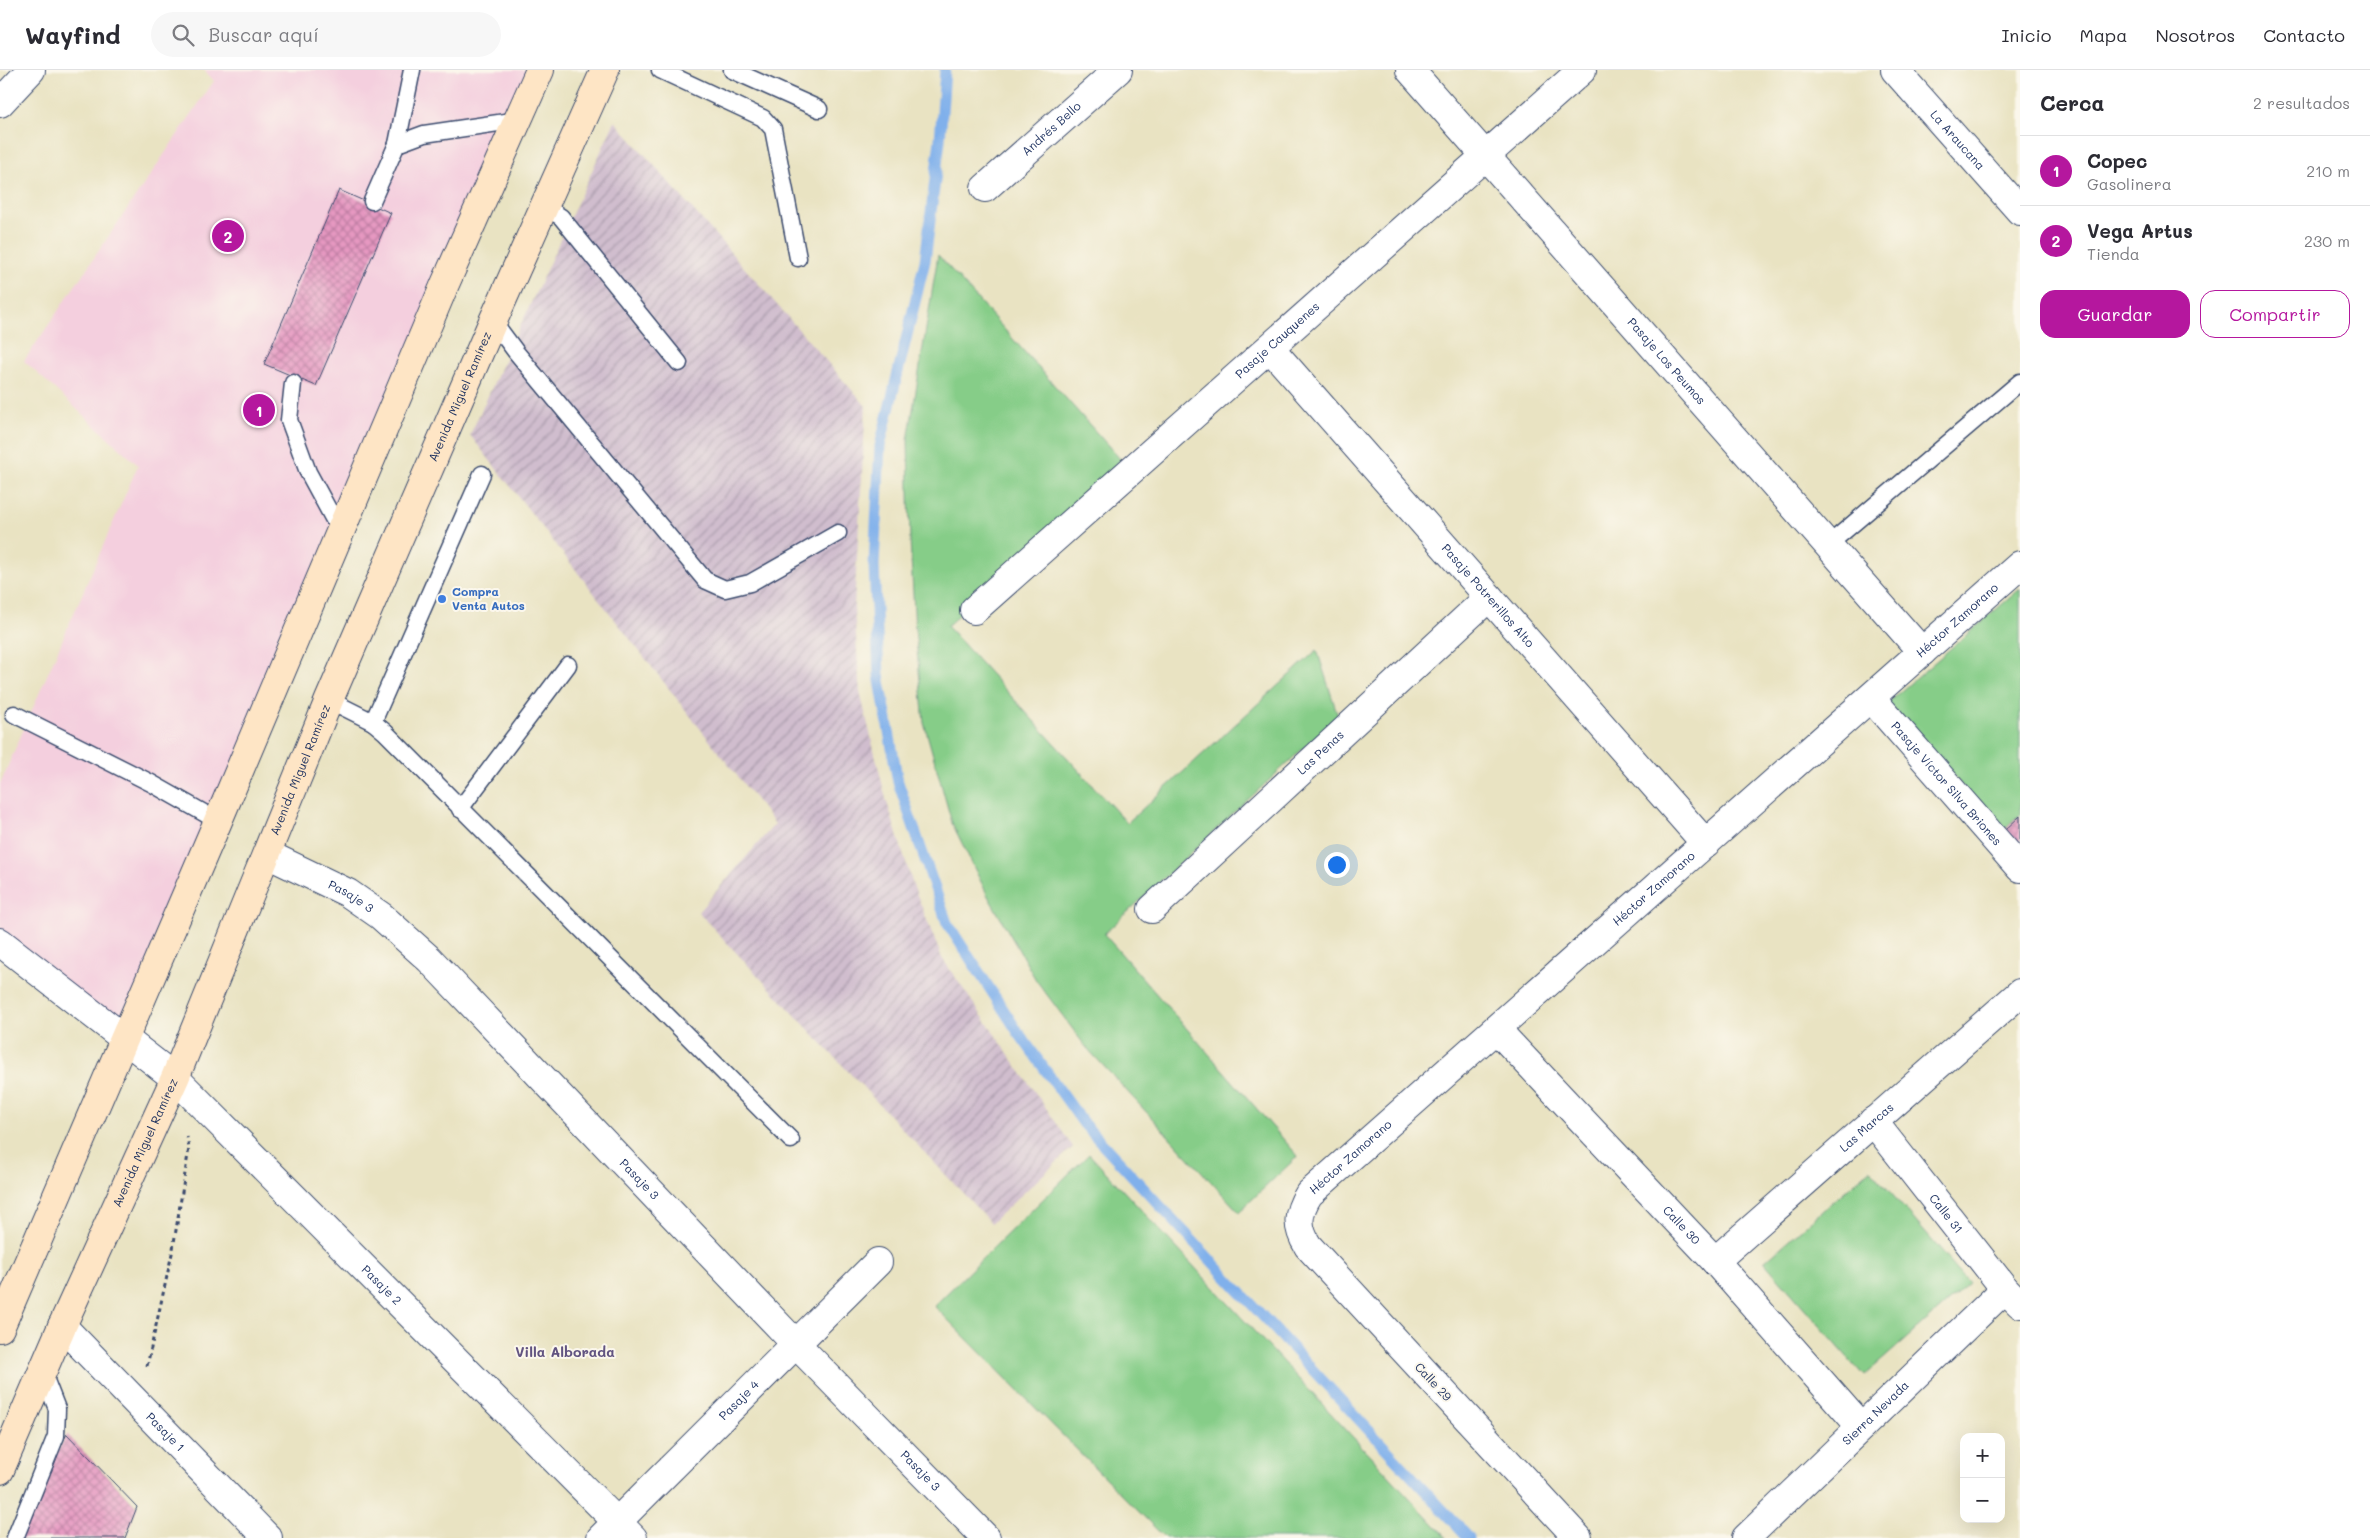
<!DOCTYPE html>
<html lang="es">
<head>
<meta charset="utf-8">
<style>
  body { margin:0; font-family:Mali,sans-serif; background:#f7f7f7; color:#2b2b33 }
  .controls { position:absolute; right:15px; bottom:15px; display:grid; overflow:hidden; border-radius:10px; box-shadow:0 5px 20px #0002 }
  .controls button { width:45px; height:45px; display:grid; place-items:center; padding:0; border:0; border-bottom:1px solid #e1e1e2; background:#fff; color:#2b2b33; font:25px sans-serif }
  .you { position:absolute; left:1336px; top:794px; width:18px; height:18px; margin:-12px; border:4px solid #fff; border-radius:50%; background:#1a73e8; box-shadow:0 0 0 8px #1a73e833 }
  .badge { display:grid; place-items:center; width:32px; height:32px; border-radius:50%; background:#b5179e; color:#fff; font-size:16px; font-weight:700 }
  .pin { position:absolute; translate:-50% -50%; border:2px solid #fff; box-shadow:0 1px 5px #0006 }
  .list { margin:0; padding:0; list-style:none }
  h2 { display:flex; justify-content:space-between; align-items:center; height:65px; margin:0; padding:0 20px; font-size:21px }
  h2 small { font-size:16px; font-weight:400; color:#7c7c81 }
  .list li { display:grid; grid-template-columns:32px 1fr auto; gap:15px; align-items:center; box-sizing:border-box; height:70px; padding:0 20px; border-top:1px solid #e1e1e2 }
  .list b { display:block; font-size:19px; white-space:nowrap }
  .list p { margin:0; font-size:16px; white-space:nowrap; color:#7c7c81 }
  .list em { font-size:16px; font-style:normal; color:#7c7c81 }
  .actions { display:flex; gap:10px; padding:15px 20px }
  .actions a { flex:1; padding:11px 0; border:1px solid #b5179e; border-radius:15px; text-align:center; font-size:18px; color:#b5179e }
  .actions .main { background:#b5179e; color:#fff }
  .icon { flex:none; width:28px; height:28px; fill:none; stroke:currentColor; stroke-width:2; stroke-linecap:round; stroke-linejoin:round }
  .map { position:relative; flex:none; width:2020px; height:1468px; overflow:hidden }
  header { display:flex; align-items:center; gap:30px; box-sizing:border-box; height:70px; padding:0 25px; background:#fff; border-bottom:1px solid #e1e1e2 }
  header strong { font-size:24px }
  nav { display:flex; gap:28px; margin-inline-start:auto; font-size:18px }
  .search { width:350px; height:45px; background:#f7f7f7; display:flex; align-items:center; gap:12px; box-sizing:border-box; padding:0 18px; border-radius:28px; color:#7c7c81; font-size:19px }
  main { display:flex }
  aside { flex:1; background:#fff }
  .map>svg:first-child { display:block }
  .built { fill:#f4cfde }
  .industrial { fill:url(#industrial-furrows) }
  .green { fill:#86cd88; stroke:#507e73 }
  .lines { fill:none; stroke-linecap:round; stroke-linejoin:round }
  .stream { stroke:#80b0eb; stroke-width:11 }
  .building { fill:url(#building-cross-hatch) }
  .service-casing { stroke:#3a4a6d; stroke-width:19 }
  .minor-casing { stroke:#3a4a6d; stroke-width:30 }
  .tertiary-casing { stroke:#3a4a6d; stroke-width:30 }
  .secondary-casing { stroke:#3a4a6d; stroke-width:30 }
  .path { stroke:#3a4a6d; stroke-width:3; stroke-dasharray:4 4; stroke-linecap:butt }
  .service { stroke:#fff; stroke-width:16 }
  .minor { stroke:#fff; stroke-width:28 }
  .tertiary { stroke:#fff; stroke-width:28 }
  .secondary { stroke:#fee5c5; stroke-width:28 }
  .shop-dot { fill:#3f7fe0; stroke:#fbf7ec; stroke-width:2 }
  .labels { text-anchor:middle; stroke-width:4; stroke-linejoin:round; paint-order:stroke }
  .street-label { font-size:12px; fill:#1b2f5e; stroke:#fbf7ec }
  .shop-label { font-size:12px; font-weight:bold; fill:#366cbe; stroke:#fbf7ec; text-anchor:start }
  .neighbourhood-label { font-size:14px; font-weight:bold; fill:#625481; stroke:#fbf7ec }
</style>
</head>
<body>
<header>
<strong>Wayfind</strong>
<div class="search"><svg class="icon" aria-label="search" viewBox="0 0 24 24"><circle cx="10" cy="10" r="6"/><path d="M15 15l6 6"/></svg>Buscar aquí</div>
<nav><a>Inicio</a><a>Mapa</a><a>Nosotros</a><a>Contacto</a></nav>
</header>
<main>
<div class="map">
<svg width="2020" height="1468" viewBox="0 0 2020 1468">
  <defs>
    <pattern id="industrial-furrows" width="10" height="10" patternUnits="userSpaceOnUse" patternTransform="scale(1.25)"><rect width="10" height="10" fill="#d0bdce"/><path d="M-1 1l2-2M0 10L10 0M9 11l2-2" fill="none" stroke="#a89aaa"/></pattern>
    <pattern id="building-cross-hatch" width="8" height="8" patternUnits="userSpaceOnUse" patternTransform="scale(1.25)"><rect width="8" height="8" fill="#e698c1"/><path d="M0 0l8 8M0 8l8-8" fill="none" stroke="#ba7ca0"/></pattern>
  </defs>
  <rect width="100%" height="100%" fill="#fbf7ec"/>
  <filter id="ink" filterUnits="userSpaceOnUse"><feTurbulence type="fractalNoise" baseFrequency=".02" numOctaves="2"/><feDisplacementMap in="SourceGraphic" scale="10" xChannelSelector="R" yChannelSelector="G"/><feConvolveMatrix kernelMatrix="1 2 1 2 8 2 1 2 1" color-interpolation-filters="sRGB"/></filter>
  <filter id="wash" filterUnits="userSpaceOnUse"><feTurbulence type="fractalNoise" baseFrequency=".0096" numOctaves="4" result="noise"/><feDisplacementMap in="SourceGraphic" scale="20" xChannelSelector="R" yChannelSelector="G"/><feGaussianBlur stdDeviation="1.12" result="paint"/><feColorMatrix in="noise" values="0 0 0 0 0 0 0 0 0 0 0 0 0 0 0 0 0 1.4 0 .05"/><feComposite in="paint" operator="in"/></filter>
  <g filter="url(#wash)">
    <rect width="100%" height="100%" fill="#e9e3c2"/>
    <!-- built -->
    <path class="built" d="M204,0H536L124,963L0,868V714L138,395L24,291L214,11Z"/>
    <!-- industrial -->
    <path class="industrial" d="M615,51L866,336L854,538L860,622L886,729L913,815L942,888L1073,1077L991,1153L698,842L775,754L470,365Z"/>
    <!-- green -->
    <g class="green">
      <path d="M938,185L1121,390L947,556L1127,753L1317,580L1338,646L1104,864L1298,1086L1239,1142L1086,977L1036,910L988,826L952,753L924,653L915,559L910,470L908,370Z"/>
      <path d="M2020,519V745L2003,761L1887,633Z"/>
      <path d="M1089,1084L1447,1468H1165L934,1236Z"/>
      <path d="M1870,1099L1969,1213L1864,1306L1764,1192Z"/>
    </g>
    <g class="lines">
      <!-- stream -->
      <path class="stream" d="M945,0L940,70L925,191L880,376L874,495L879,605L898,712L947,853L1018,962L1084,1054L1469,1468"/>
    </g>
    <g id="blocks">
      <!-- building -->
      <g class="building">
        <path d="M339,120L391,143L316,316L264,294Z"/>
        <path d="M2020,746V779L2004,761Z"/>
        <path d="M67,1364L137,1437L125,1468H20L36,1419Z"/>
      </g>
    </g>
  </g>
  <g filter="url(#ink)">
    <use href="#blocks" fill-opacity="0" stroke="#3a4a6d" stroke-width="1"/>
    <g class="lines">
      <!-- service casing -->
      <g class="service-casing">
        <g id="service">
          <path d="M660,0L763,48L773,59L798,188"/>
          <path d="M732,0L819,39"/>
          <path d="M397,74L424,64L519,50"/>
          <path d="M372,131L397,74L412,0"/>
          <path d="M544,136L561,147L679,293"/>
          <path d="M493,251L516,282L705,510L725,519L750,513L838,463"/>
          <path d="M293,313L289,350L308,402L340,461"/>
          <path d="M1828,475L2020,312"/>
          <path d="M329,630L373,652L482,404"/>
          <path d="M14,644L151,713L218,751"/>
          <path d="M373,652L385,662L791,1070"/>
          <path d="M460,739L568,595"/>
          <path d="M15,1468L56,1366L57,1339L43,1303"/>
        </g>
      </g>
      <!-- minor casing -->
      <g class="minor-casing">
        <g id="minor">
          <path id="s1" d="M1410,0L1922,582"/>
          <path d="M0,33L31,0"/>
          <path id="s2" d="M985,118L1118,0"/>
          <path id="s3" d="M1270,278L1706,774"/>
          <path id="s4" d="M974,540L1582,0"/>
          <path id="s5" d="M1871,628L2020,798"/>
          <path id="s6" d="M267,784L348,823L381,846L429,889L796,1274L986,1468"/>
          <path id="s7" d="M1152,839L1489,527"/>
          <path id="s8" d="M0,872L175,1008L633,1468"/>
          <path id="s9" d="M1496,959L1715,1191L1861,1357"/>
          <path id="s10" d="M1873,1051L2005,1219L2020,1234"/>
          <path id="s11" d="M1715,1191L2020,923"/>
          <path id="s12" d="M62,1256L268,1468"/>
          <path id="s13" d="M601,1468L878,1192"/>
          <path id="s14" d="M1578,1468L1308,1176C1296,1157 1297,1143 1309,1124L2020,495"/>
          <path id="s15" d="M1746,1468L2005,1219"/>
        </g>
      </g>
      <!-- tertiary casing -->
      <g class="tertiary-casing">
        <g id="tertiary">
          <path id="s16" d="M1895,0L2020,141"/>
        </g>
      </g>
      <!-- secondary casing -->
      <g class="secondary-casing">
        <g id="secondary">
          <path d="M0,1258L218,751L445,214L540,0"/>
          <path id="s17" d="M0,1400L62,1256L175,1008L329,630L493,251L605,0"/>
        </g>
      </g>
      <!-- path -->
      <path class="path" d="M147,1296L173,1179L189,1078L187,1067"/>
      <!-- service -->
      <use href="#service" class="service"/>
      <!-- minor -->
      <use href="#minor" class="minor"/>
      <!-- tertiary -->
      <use href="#tertiary" class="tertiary"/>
      <!-- secondary -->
      <use href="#secondary" class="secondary"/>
    </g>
  </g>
  <!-- markers -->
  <circle class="shop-dot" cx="442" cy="529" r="5"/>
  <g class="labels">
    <!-- street labels -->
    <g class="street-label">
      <text dy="4" stroke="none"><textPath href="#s2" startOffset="89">Andrés Bello</textPath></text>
      <text dy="4" stroke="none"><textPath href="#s16" startOffset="94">La Araucana</textPath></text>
      <text dy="4" stroke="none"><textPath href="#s4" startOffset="406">Pasaje Cauquenes</textPath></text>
      <text dy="4" stroke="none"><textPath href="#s1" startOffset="388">Pasaje Los Peumos</textPath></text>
      <text dy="4" stroke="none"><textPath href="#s17" startOffset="1168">Avenida Miguel Ramírez</textPath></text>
      <text dy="4" stroke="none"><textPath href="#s3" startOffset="330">Pasaje Potrerillos Alto</textPath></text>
      <text dy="4" stroke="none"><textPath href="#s14" startOffset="1319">Héctor Zamorano</textPath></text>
      <text dy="4" stroke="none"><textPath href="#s7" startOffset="230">Las Penas</textPath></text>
      <text dy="4" stroke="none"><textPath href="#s17" startOffset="762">Avenida Miguel Ramírez</textPath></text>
      <text dy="4" stroke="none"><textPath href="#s5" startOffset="114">Pasaje Víctor Silva Briones</textPath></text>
      <text dy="4" stroke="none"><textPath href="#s14" startOffset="914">Héctor Zamorano</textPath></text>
      <text dy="4" stroke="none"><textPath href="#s6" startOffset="94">Pasaje 3</textPath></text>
      <text dy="4" stroke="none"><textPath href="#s11" startOffset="202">Las Marcas</textPath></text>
      <text dy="4" stroke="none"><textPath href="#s17" startOffset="358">Avenida Miguel Ramírez</textPath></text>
      <text dy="4" stroke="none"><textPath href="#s14" startOffset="509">Héctor Zamorano</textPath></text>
      <text dy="4" stroke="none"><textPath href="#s6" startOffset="499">Pasaje 3</textPath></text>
      <text dy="4" stroke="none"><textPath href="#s10" startOffset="118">Calle 31</textPath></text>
      <text dy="4" stroke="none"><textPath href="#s9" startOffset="270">Calle 30</textPath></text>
      <text dy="4" stroke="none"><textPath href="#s8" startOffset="514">Pasaje 2</textPath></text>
      <text transform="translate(1433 1312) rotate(47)" y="4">Calle 29</text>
      <text dy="4" stroke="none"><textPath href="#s13" startOffset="195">Pasaje 4</textPath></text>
      <text dy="4" stroke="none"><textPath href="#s15" startOffset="180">Sierra Nevada</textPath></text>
      <text dy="4" stroke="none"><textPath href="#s12" startOffset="148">Pasaje 1</textPath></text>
      <text dy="4" stroke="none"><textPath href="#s6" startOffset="904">Pasaje 3</textPath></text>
    </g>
    <!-- shop labels -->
    <g class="shop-label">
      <text x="452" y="526">Compra<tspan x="452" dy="14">Venta Autos</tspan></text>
    </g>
    <!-- neighbourhood labels -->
    <g class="neighbourhood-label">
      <text x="565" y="1287">Villa Alborada</text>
    </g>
  </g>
</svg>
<div class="controls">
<button>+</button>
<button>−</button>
</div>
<div class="you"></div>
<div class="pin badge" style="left:259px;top:340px">1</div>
<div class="pin badge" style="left:228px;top:166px">2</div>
</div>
<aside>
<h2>Cerca<small>2 resultados</small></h2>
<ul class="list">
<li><span class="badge">1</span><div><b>Copec</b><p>Gasolinera</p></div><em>210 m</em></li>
<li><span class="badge">2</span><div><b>Vega Artus</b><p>Tienda</p></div><em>230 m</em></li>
</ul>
<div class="actions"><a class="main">Guardar</a><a>Compartir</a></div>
</aside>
</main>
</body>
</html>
